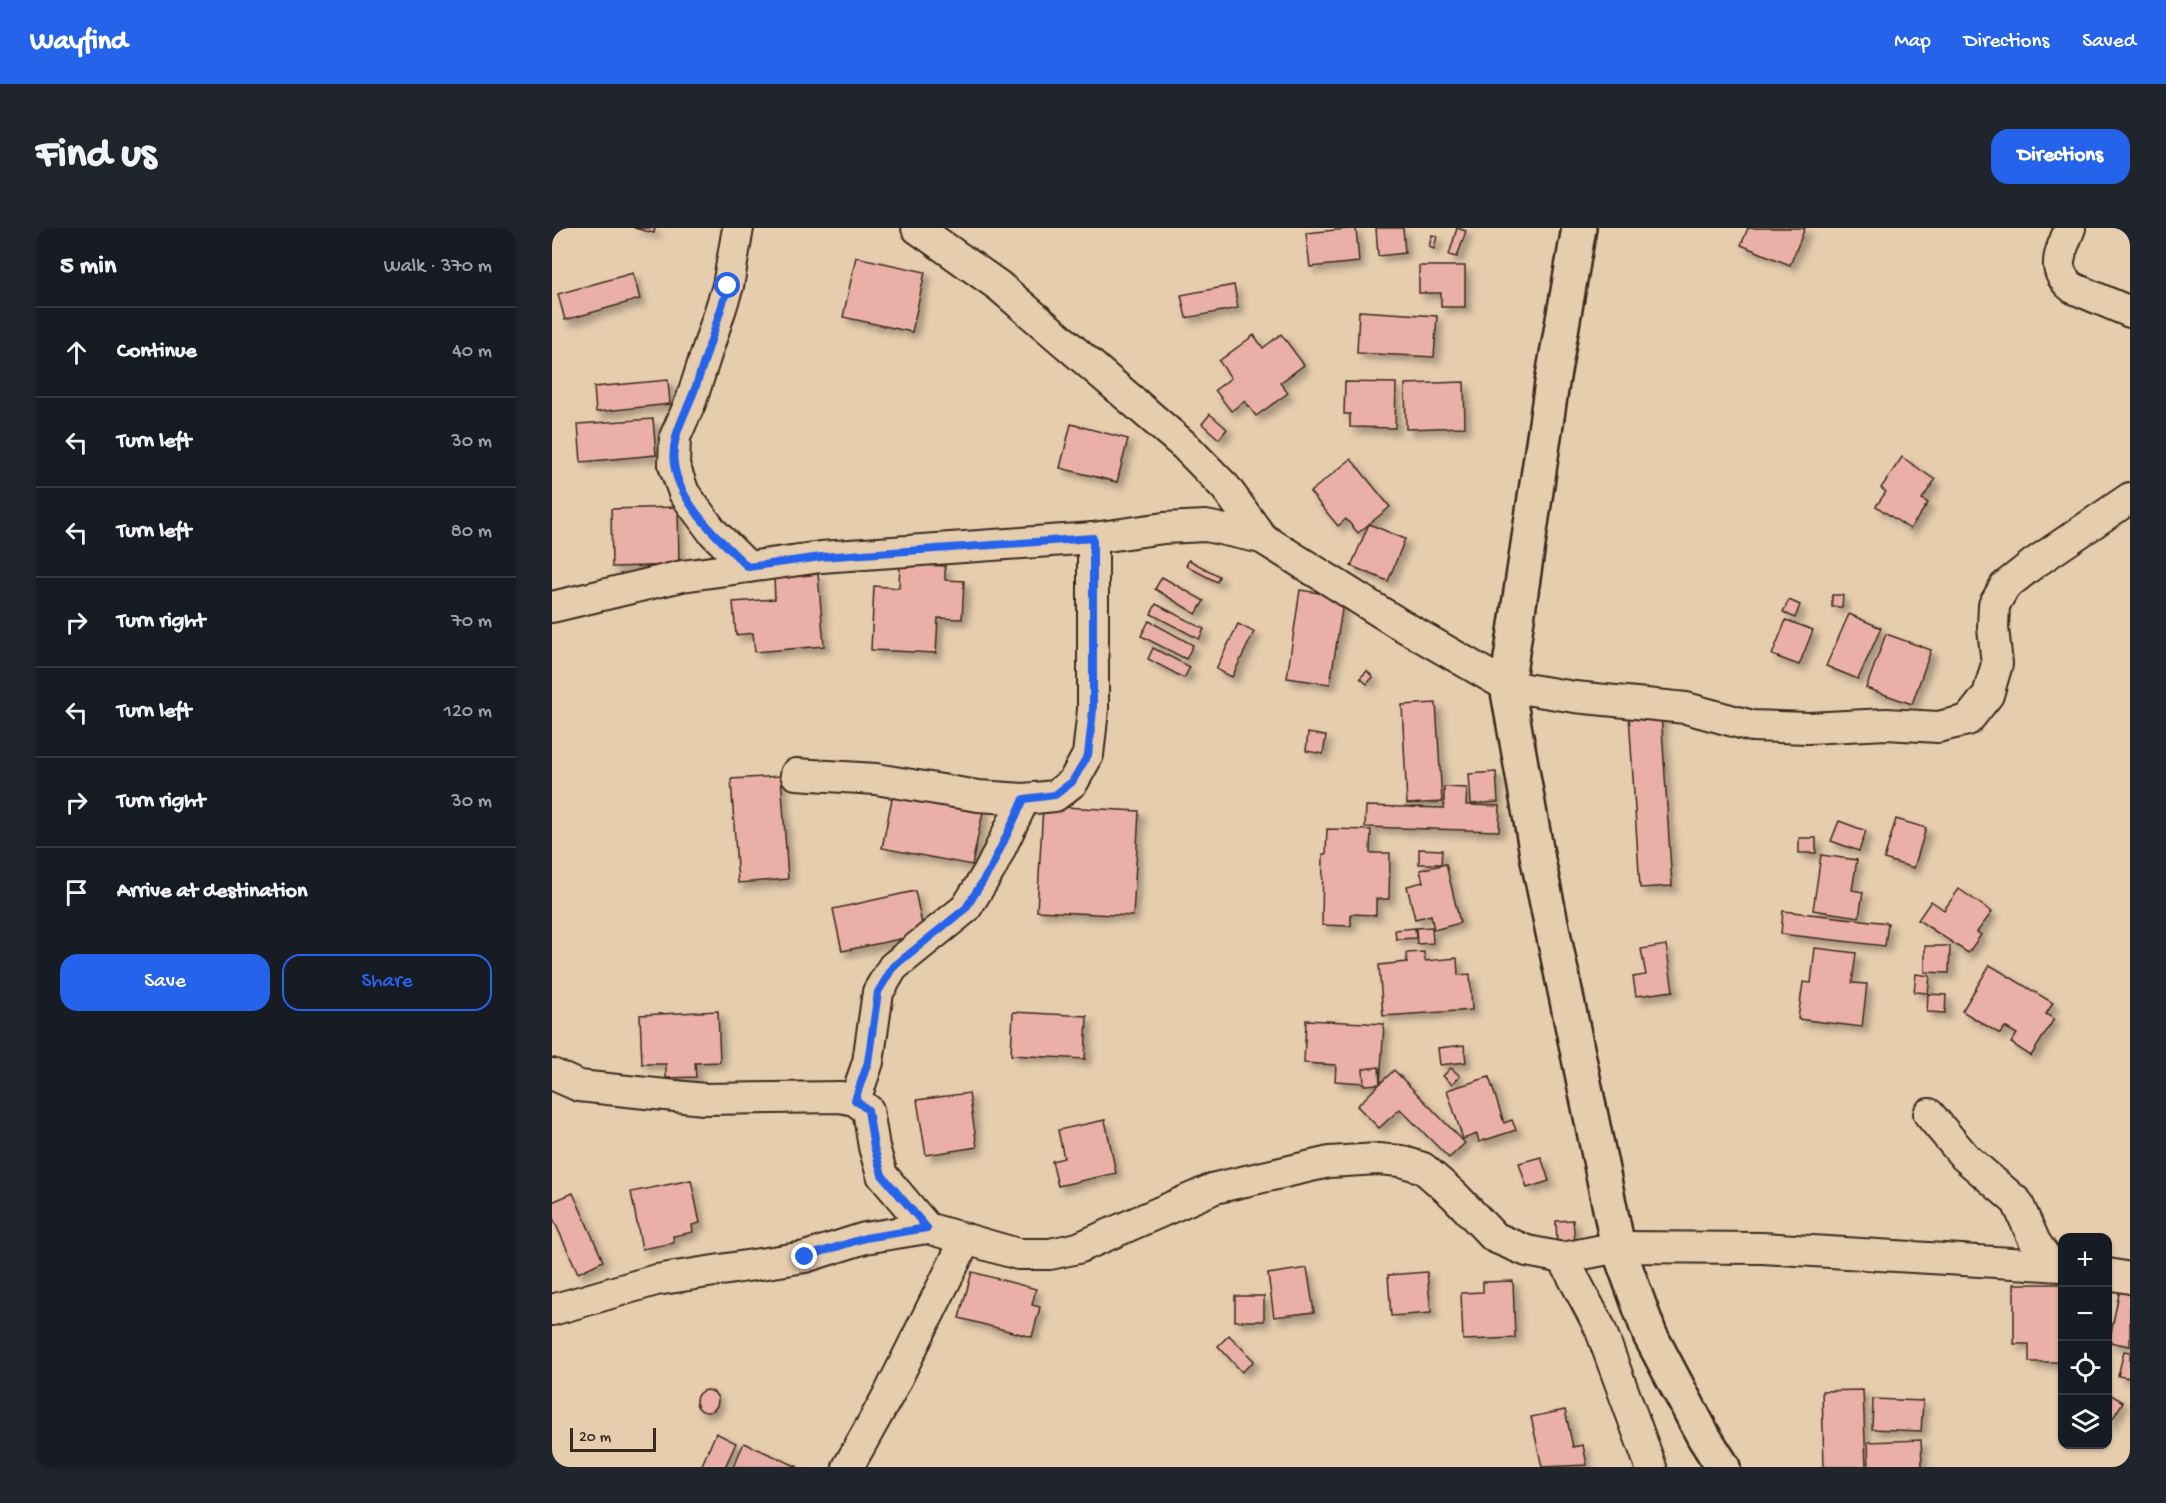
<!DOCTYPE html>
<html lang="en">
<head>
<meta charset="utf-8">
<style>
  body { margin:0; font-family:"Gochi Hand",sans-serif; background:#20242c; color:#f1f3f6 }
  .controls { position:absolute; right:18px; bottom:18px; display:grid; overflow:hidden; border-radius:12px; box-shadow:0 2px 4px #0004 }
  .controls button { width:54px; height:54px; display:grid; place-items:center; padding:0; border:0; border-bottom:2px solid #363941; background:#171b24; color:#f1f3f6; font:30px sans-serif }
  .scale { position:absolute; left:18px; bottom:15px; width:86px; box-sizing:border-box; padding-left:6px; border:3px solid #3b2a1e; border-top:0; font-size:16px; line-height:21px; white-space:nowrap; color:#3b2a1e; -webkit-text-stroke:4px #e6cdae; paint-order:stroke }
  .stop { position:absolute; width:18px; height:18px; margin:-14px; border:4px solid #2563eb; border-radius:50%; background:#fff }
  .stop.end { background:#2563eb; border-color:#fff; box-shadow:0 2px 6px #0008 }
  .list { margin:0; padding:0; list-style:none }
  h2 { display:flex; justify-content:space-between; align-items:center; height:78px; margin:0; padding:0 24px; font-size:26px }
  h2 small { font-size:20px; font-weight:400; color:#9ea1a6 }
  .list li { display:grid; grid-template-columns:39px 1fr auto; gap:18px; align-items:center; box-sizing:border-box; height:90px; padding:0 24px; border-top:2px solid #363941 }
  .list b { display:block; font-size:22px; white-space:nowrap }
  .list em { font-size:20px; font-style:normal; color:#9ea1a6 }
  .actions { display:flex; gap:12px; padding:18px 24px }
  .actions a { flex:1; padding:14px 0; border:2px solid #2563eb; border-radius:18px; text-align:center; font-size:21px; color:#2563eb }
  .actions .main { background:#2563eb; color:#fff }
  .icon { flex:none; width:33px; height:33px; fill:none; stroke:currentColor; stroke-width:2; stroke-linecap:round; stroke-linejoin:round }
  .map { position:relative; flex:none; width:1578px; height:1239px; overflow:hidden; border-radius:18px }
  header { display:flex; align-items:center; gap:36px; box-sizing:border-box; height:84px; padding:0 30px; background:#2563eb; color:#fff }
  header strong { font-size:28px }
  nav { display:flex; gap:33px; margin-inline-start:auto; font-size:21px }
  .intro { display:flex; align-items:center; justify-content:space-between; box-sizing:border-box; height:144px; padding:0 36px }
  h1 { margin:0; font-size:42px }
  .button { padding:15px 27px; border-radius:18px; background:#2563eb; color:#fff; font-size:21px; font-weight:700 }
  main { display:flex; gap:36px; padding:0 36px }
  aside { flex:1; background:#171b24; border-radius:18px; box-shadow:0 2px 4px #0004 }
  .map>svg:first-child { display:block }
  .building { fill:#eab0a7; stroke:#3b2a1e; stroke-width:1.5; filter:url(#shadow) }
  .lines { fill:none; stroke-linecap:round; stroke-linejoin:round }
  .minor-casing { stroke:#3b2a1e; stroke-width:34 }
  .tertiary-casing { stroke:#3b2a1e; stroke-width:38 }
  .minor { stroke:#e6cdae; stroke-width:30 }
  .tertiary { stroke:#e6cdae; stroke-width:33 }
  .route { stroke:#2563eb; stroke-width:8 }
</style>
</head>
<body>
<header>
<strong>Wayfind</strong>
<nav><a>Map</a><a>Directions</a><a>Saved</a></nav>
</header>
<div class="intro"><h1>Find us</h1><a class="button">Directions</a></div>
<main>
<aside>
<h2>5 min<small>Walk · 370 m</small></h2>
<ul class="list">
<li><svg class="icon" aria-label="ahead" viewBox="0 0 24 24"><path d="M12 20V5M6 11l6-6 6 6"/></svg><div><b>Continue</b></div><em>40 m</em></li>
<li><svg class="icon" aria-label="left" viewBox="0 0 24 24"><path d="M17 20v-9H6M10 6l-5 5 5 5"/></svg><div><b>Turn left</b></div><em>30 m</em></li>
<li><svg class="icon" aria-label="left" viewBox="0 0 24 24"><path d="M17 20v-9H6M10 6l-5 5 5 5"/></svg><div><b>Turn left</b></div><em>80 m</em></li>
<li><svg class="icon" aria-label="right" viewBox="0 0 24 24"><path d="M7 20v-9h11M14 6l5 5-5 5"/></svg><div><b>Turn right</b></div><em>70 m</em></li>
<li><svg class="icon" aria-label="left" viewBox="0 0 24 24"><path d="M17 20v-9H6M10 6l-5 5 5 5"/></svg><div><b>Turn left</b></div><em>120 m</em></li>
<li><svg class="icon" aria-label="right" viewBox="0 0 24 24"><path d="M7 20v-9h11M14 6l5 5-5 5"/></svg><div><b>Turn right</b></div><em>30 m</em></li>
<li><svg class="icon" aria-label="arrive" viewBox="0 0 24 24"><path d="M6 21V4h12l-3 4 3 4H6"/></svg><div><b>Arrive at destination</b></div></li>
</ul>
<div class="actions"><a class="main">Save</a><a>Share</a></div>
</aside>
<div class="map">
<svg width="1578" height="1239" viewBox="0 0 1578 1239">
  <defs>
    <filter id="shadow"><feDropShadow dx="5.5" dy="5.5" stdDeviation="3" flood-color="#0004"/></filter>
  </defs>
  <rect width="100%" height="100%" fill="#e6cdae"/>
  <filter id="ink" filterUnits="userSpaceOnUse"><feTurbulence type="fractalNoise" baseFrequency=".0167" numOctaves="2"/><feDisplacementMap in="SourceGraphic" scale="12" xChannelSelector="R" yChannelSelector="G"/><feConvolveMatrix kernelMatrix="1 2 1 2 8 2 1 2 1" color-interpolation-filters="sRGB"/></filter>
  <g filter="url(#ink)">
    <!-- building -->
    <g class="building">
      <path d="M82,0H103L102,5Z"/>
      <path d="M804,0L807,34L758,39L754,5Z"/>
      <path d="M824,0H851L853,25L826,28Z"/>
      <path d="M905,0L914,3L905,29L897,27Z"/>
      <path d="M1196,0H1253L1238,37L1189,17Z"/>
      <path d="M880,7L885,8L882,21L877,19Z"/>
      <path d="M304,29L373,44L360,104L291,89Z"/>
      <path d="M867,38H913V79H889V65H867Z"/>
      <path d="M81,45L88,71L13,92L6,66Z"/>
      <path d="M682,57L686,80L634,90L629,67Z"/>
      <path d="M807,83L885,88L882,129L805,125Z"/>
      <path d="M729,106L752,137L728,155L736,165L704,188L693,173L679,183L663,162L679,150L667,133L702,107L711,120Z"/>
      <path d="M116,152L118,176L44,184L42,159Z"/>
      <path d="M793,154L844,155L843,200L798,199V186H792Z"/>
      <path d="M912,154L913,199L854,201L853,156Z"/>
      <path d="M658,186L675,201L667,211L650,196Z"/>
      <path d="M101,191L104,227L29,234L26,196Z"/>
      <path d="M519,196L576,211L565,254L508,240Z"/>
      <path d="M1350,229L1383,252L1370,271L1376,275L1358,301L1324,278L1334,264L1329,260Z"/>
      <path d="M799,231L838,279L806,305L794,291L786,298L758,264Z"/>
      <path d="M126,279L127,337L60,339L59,281Z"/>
      <path d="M817,296L853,311L836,353L799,338Z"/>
      <path d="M637,332L667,348L665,354L634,338Z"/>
      <path d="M348,336L393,338V352L412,353L410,391L386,390L384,425L319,422L322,358L347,360Z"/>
      <path d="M266,346L272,418L203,424L201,405L184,407L181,374L223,371L222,350Z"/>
      <path d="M610,349L652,373L644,386L603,361Z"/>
      <path d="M748,362L792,369L778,456L735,450Z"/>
      <path d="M1280,367H1291L1290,379H1280Z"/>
      <path d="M1237,372L1248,377L1243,390L1231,384Z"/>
      <path d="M604,376L652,401L647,411L599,386Z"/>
      <path d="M1297,386L1329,400L1306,451L1274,438Z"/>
      <path d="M1234,392L1261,402L1247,437L1220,427Z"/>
      <path d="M597,393L641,417L634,431L589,408Z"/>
      <path d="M686,396L702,404L680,449L664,441Z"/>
      <path d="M1334,406L1379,422L1360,476L1314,460Z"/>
      <path d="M601,420L638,439L632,450L596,431Z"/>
      <path d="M815,443L821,449L815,456L808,450Z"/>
      <path d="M884,475L890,574L855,576L850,477Z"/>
      <path d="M1109,485L1120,658L1088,660L1077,487Z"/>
      <path d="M756,505L774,508L771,526L754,523Z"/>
      <path d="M944,544L946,574L919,576L917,546Z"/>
      <path d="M229,548L236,651L186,655L179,551Z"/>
      <path d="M892,559L915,560L914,577L948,578L947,603L813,599L814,578L892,580Z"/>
      <path d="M342,561L432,579L420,637L330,620Z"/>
      <path d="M491,578L587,583L581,688L485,683Z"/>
      <path d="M1344,591L1374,600L1362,640L1332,631Z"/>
      <path d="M1287,593L1314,603L1307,623L1279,613Z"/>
      <path d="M775,601L819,602L818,625H838L837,671H824V687L799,686V698L770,697L771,626H774Z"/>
      <rect x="1247" y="610" width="17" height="15"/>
      <path d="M867,621L890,622L889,636H867Z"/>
      <path d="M1269,627L1305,632L1300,662L1311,664L1307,689L1261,682Z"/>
      <path d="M894,636L908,695L882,702L879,687L863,691L855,658L871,654L868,642Z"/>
      <path d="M1407,661L1440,684L1425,704L1429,707L1416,725L1366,692L1379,673L1392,682Z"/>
      <path d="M363,663L372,706L290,723L281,681Z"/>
      <path d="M1231,683L1336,695L1333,718L1229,706Z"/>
      <path d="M880,699L881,715L865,716L864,700Z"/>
      <path d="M863,700L864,710L844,711L843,702Z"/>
      <path d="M1114,717L1121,763L1084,768L1081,749L1094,747L1089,721Z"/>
      <path d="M1373,718H1398L1397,745L1373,744Z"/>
      <path d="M1263,720L1304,725L1300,755L1315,756L1310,799L1246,791L1251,754L1259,755Z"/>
      <path d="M872,724L873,733L905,730L906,747L918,746L920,782L831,788L827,737L855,734L854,725Z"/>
      <path d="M1438,737L1501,775L1494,786L1502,791L1479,828L1459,815L1465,806L1453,799L1448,806L1410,783Z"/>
      <path d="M1364,746L1378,748L1376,765L1362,764Z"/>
      <path d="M1376,766L1394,767L1393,785L1375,784Z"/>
      <path d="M166,783L168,834L143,835L144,849L114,850V836H90L88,787Z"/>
      <path d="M461,784L535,788L533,831L459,827Z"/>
      <path d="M754,792L832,796L828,856L783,853L784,837L752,835Z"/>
      <path d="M912,817L914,834L888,837L886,820Z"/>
      <path d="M827,839L828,856L812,857L811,841Z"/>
      <path d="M899,840L908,848L900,856L891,848Z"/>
      <path d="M842,842L913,915L897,930L848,881L827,900L805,878Z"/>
      <path d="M937,849L952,895L960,892L964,902L927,914L925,906L911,911L895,862Z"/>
      <path d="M417,865L425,919L374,927L365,872Z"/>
      <path d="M553,892L564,945L506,958L500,933L512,930L506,902Z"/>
      <path d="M989,929L997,953L975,960L967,935Z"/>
      <path d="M139,952L148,995L140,997L141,1004L121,1008L122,1015L90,1021L79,964Z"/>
      <path d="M21,965L51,1033L26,1045L0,988V974Z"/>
      <path d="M1021,992L1023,1014L1005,1016L1004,993Z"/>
      <path d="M755,1040L762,1084L722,1089L716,1046Z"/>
      <path d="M420,1044L484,1061L480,1077L488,1079L480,1109L407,1090Z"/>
      <path d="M875,1044L879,1085L839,1088L836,1047Z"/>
      <path d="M961,1053L963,1110L911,1112L909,1065L931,1064V1054Z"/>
      <path d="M1462,1056H1510V1134H1477V1116H1462Z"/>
      <path d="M1568,1061L1578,1063V1118L1557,1114Z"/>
      <rect x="683" y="1068" width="29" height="25"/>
      <path d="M677,1107L702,1133L690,1144L666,1118Z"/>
      <path d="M1572,1123L1578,1124V1150L1566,1148Z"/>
      <path d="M1311,1162L1314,1239H1272L1270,1163Z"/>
      <circle cx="155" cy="1173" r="11"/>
      <path d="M1556,1165L1571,1174L1556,1198Z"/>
      <path d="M1321,1171L1371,1173L1369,1203L1320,1201Z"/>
      <path d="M1013,1182L1021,1219L1031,1217L1035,1237L990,1239L979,1189Z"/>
      <path d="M164,1205L184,1215L173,1239H149Z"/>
      <path d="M1369,1212L1370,1239H1317L1316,1214Z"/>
      <path d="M192,1215L246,1239H181Z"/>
    </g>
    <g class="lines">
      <!-- minor casing -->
      <g class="minor-casing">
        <g id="minor">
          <path d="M186,0L176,58L139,173L123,209L122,237L132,265L160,303L196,339"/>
          <path d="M365,0L447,58L633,218L674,260L710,310L846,395L955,458L1023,469L1134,480L1200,498L1256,500L1334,496L1386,499L1416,492L1436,467L1445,436L1441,400L1442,377L1453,358L1481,336L1578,270"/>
          <path d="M1518,0C1509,24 1497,41 1521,60L1578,84"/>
          <path d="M0,379L130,348L269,329L541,310L612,300L654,298L710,310"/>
          <path d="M244,546L324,551L426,568L472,571L503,568L521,554L536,527L541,482V310"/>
          <path d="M0,846L27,858L152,871L288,869L303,872L316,882L322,919L330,947L375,1000L466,1026H498L526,1020L663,960L777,934L826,931L849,933L871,940L902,967L942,1009L975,1023L1011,1030L1066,1019L1210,1020L1510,1038"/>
          <path d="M303,872L316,834L326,764L341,739L414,680L439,640L472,571"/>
          <path d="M1377,886L1413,929L1465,974L1483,1014L1498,1036"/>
          <path d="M1011,1030L1048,1100L1099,1239"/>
          <path d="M1556,1046L1578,1050"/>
          <path d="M0,1082L104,1052L253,1029L313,1010L375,1000"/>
          <path d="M296,1239L338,1164L414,1011"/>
        </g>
      </g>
      <!-- tertiary casing -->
      <g class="tertiary-casing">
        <path id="tertiary" d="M1027,0L1000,155L955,458L986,632L1066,1019L1098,1107L1152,1209L1171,1239"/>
      </g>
      <!-- minor -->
      <use href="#minor" class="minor"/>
      <!-- tertiary -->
      <use href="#tertiary" class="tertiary"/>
    </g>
  </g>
  <g class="lines" filter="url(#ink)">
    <!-- route -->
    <path class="route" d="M176,58C166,91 155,125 144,158C135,184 118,208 122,236C127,276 169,313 196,339L269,329L541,310V482L536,527L520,554L503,567L472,571L439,640L414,680L341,739L326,764L316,834L303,872L316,882L322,919L330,947L375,1000L313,1010L253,1029"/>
  </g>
</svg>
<div class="controls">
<button>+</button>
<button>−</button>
<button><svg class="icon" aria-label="locate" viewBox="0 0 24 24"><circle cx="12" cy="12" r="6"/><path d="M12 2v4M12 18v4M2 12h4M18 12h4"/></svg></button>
<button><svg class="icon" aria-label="layers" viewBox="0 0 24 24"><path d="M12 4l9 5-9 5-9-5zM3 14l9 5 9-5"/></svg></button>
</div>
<div class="scale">20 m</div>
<div class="stop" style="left:176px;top:58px"></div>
<div class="stop end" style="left:253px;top:1029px"></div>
</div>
</main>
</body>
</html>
